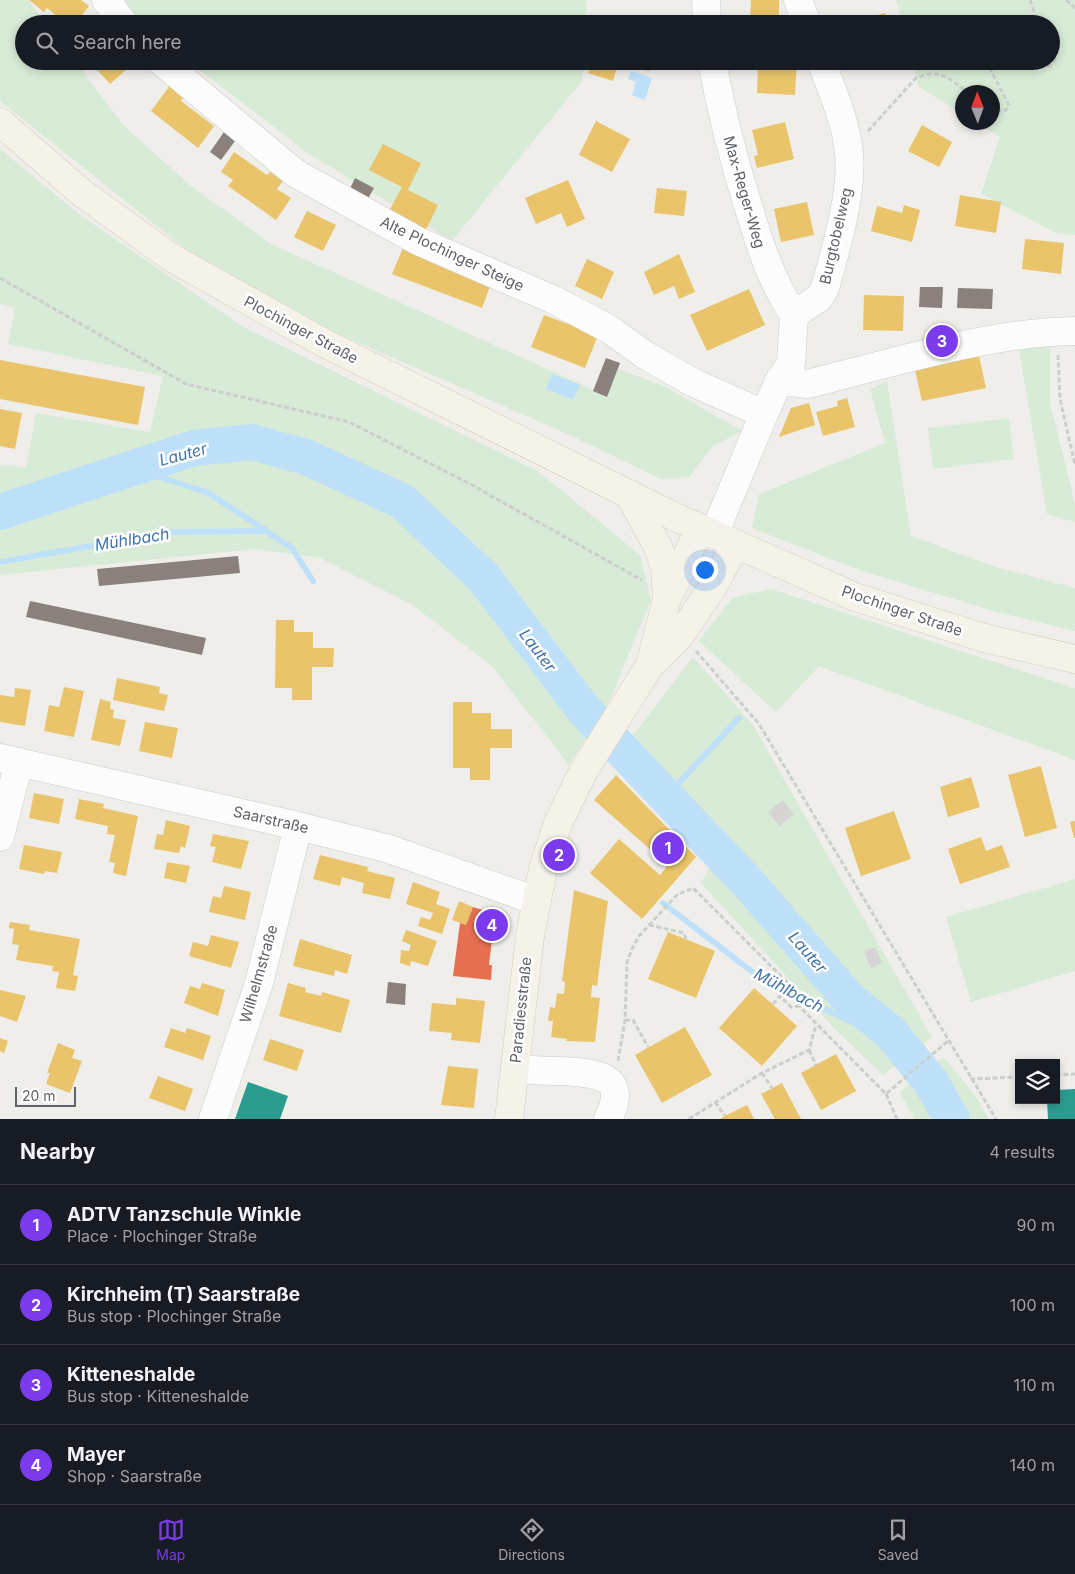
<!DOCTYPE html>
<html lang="en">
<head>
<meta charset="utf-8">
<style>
  body { margin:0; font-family:Inter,sans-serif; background:#242831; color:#f1f3f6 }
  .controls { position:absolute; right:15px; bottom:15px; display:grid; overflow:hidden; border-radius:0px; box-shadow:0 2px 8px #0003 }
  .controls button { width:45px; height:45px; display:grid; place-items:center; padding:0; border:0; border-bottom:1px solid #363941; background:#171b24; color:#f1f3f6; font:25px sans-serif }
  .compass { position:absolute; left:955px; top:85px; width:45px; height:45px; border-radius:50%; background:#171b24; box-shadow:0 2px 8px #0003; rotate:359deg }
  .scale { position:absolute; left:15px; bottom:12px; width:61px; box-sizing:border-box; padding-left:5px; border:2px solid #5f6368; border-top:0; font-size:14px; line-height:18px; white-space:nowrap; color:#5f6368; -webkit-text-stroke:4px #fff; paint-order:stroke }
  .you { position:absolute; left:704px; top:569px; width:18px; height:18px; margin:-12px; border:4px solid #fff; border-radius:50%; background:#1a73e8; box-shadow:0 0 0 8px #1a73e833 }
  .badge { display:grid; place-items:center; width:32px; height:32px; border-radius:50%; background:#7c3aed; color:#fff; font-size:16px; font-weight:700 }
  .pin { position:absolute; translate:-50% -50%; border:2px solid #fff; box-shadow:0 1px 5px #0006 }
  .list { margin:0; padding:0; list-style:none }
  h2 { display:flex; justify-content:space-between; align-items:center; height:65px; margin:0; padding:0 20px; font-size:21px }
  h2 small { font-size:16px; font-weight:400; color:#9ea1a6 }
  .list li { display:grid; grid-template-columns:32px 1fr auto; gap:15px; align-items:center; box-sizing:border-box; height:80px; padding:0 20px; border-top:1px solid #363941 }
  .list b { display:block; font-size:19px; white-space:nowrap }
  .list p { margin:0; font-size:16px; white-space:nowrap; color:#9ea1a6 }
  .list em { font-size:16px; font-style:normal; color:#9ea1a6 }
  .icon { flex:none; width:28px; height:28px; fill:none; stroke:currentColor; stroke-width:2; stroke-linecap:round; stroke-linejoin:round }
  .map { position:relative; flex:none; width:1075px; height:1119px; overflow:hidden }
  .search { position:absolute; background:#171b24; box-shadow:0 2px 8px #0003; left:15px; right:15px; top:15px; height:55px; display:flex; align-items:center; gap:12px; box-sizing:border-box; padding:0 18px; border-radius:28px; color:#9ea1a6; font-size:19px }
  .sheet { height:385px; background:#171b24 }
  nav { display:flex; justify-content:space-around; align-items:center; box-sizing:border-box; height:70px; border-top:1px solid #363941; background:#171b24; font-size:14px; color:#9ea1a6 }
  nav a { display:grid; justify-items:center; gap:2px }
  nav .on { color:#7c3aed }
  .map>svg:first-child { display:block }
  .green { fill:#d8ebd6 }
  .water { fill:#bfe0f9 }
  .homes { fill:#e9c46a }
  .shops { fill:#e76f51 }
  .schools { fill:#2a9d8f }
  .industry { fill:#8a817c }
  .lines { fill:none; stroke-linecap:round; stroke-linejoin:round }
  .stream { stroke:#bfe0f9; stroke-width:6 }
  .river { stroke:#bfe0f9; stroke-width:36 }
  .building { fill:#d6d5d3 }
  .minor-casing { stroke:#cbcccc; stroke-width:29 }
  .major-casing { stroke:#d7ceb8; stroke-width:29 }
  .path { stroke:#cacfcc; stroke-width:3; stroke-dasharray:5 2.5; stroke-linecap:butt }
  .minor { stroke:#fdfcfc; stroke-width:28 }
  .major { stroke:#f4f2e9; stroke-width:28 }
  .labels { text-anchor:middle; stroke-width:5; stroke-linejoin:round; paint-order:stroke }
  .street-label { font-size:15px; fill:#5f6368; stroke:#fff }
  .water-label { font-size:16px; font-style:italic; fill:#4174aa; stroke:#fff }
</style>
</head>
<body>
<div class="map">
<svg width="1075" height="1119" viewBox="0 0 1075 1119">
  <rect width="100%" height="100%" fill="#efeeea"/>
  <!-- green -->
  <g class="green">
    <path d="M0,0H28L46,24H24V61H75L125,127L190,185L271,244L598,392L607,365L664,386L742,431L713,446L689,477L661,479L561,431L336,333L187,250L0,101Z"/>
    <path d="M125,0H587L585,24H141Z"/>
    <path d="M896,0H1075V235L1056,233L981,194L1000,137L977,123L992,122V92H962V114L919,87L912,61H1051V24H902Z"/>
    <path d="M188,61H583L582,81L452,241L309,154Z"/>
    <path d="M0,149L80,215L245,328L538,471L640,555L651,600L609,702L569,765L491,665L411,604L320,558L255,549L0,575V465L26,467L36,413L150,432L163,376L8,344L15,308L0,304Z"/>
    <path d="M1050,345V403L1075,504V522L1047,514L1019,350Z"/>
    <path d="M887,381L911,536L996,567L1075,588V631L993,611L856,569L752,528L759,494L885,443L870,389Z"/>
    <path d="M1009,418L1014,459L933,469L928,428Z"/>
    <path d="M771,589L1075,688V760L819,666L776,712L699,641L732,598Z"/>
    <path d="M693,657L753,725L932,1037L883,1075L835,1029L701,883L713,861L615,759Z"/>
    <path d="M1075,879V971L971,1002L946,917Z"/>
    <path d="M944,1057L979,1101L988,1119H914L900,1092Z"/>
  </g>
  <!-- water -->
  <g class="water">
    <path d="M631,71L652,78L645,100L632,95L636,82L628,79Z"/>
    <path d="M552,374L580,385L573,400L546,389Z"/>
  </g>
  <!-- homes -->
  <g class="homes">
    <path d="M29,0H81L89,6L75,24H67L47,8L44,12Z"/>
    <path d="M751,0H779V22L750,20Z"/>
    <path d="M885,13L888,24H852L851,22Z"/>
    <path d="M89,61H136L110,84Z"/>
    <path d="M592,61H619L613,81L588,73Z"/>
    <path d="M633,61H653L649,71L631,66Z"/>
    <path d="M758,61H797L795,95L757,93Z"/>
    <path d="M171,84L185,95L181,101L214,126L198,148L151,111Z"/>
    <path d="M596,121L630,139L612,172L579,155Z"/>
    <path d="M785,122L794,159L757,168L754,156L758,155L752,130Z"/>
    <path d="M922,125L952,142L939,167L908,151Z"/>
    <path d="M383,144L421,163L408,190L438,205L425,232L388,213L402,187L369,170Z"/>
    <path d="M234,152L267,175L270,172L283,181L277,189L291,198L276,220L228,186L233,180L221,172Z"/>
    <path d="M568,180L585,219L567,227L561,213L536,224L525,198Z"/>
    <path d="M657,188L687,191L684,216L654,213Z"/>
    <path d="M960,195L1001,202L996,233L955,226Z"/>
    <path d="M807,202L814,235L781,242L774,209Z"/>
    <path d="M904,205L920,210L912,242L871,231L877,206L902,213Z"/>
    <path d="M307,211L336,225L323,251L294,237Z"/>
    <path d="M1025,239L1064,243L1061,274L1022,269Z"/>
    <path d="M403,248L492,281L482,308L392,274Z"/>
    <path d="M679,254L695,292L679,299L674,286L654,295L644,272Z"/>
    <path d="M587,259L614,272L602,299L575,286Z"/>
    <path d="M749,289L765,325L707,351L690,315Z"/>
    <path d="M864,295L904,296L903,331L863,330Z"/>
    <path d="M544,315L598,335L585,368L531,347Z"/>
    <path d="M979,356L986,388L922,401L915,370Z"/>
    <path d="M0,360L145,387L138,425L0,399Z"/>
    <path d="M847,398L855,427L823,436L816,412L838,406L837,401Z"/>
    <path d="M809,403L815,425L779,437L791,408Z"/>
    <path d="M0,409L22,413L15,449L0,446Z"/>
    <path d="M276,620H294V632H313V648H334L333,667H312V700H292V688H275Z"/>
    <path d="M117,678L160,687L159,693L168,695L164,711L113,700Z"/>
    <path d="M64,687L84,691L74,737L44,731L49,705L59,707Z"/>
    <path d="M15,688L31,690L25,726L0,722V695L14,697Z"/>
    <path d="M100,699L111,702L110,709L114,710L113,718L126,720L120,746L91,740Z"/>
    <path d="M453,702H472V713H491V729H512V748H490V780H470V768H453Z"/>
    <path d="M145,722L178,728L172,758L139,751Z"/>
    <path d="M1041,766L1057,828L1025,837L1008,775Z"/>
    <path d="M616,775L696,857L642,919L590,873L619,839L660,875L668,865L594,800Z"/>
    <path d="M971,777L980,807L948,817L940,787Z"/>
    <path d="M34,793L64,799L59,824L29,818Z"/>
    <path d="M79,799L104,804L103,808L138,816L126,876L113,873L115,863L109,862L115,835L107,834L108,826L75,819Z"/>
    <path d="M894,811L911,859L861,876L845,828Z"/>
    <path d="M166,820L190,826L185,848L181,846L179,853L154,849L157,834L163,835Z"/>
    <path d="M1075,821V838H1074L1070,822Z"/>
    <path d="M213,834L249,841L241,869L212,862L216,847L210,846Z"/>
    <path d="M981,837L986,851L1002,845L1010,867L960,884L948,849Z"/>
    <path d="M24,845L62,852L57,873L45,871L44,874L19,869Z"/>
    <path d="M320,855L368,867L367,871L395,878L390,899L362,893L364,883L342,877L340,886L313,879Z"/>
    <path d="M167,862L190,866L186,883L164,878Z"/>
    <path d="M413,882L440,892L436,904L450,909L442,934L418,926L421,917L430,920L433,913L406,904Z"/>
    <path d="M224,886L251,892L245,920L209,912L213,896L221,898Z"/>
    <path d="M574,890L608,901L597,986L592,985L591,997L600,998L595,1042L566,1041L567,1039L551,1037L553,1021H548L550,1007L555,1008L557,993L564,994L565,982L562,981Z"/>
    <path d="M459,901L473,907L466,925L452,920Z"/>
    <path d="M10,922L30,925L29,930L80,939L73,975L78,976L75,991L56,988L59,972L52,971L53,966L16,960L19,945L12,944L14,929L9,928Z"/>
    <path d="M406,930L437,941L428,966L411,961L410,966L400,963L401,950L409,951L411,945L402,941Z"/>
    <path d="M668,932L715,951L696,998L648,979Z"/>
    <path d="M211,935L239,942L231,968L189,956L193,942L208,946Z"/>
    <path d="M300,939L352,955L347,974L335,970L334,976L293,966Z"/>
    <path d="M202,983L225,990L218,1016L184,1003L190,986L200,989Z"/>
    <path d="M288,983L306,988L305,992L321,996L322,992L350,1000L341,1033L279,1016Z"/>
    <path d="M754,988L797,1026L762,1066L719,1028Z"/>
    <path d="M0,990L26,996L17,1022L0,1016Z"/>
    <path d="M456,998L485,1001L480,1043L451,1040L452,1033L429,1031L432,1003L456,1005Z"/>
    <path d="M685,1027L712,1075L662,1103L635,1055Z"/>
    <path d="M171,1028L185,1033L187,1028L211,1036L203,1060L164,1047Z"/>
    <path d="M0,1038L8,1041L4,1053L0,1051Z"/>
    <path d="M270,1039L304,1050L297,1071L263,1060Z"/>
    <path d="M58,1043L75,1050L72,1058L82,1061L70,1093L46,1084L50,1073H47Z"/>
    <path d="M836,1054L856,1091L821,1110L801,1073Z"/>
    <path d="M448,1066L478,1069L474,1108L441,1105Z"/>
    <path d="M158,1076L193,1089L185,1111L149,1098Z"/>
    <path d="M782,1083L801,1119H775L761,1094Z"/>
    <path d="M747,1105L754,1119H720L725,1116Z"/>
  </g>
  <!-- shops -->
  <path class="shops" d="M473,907L495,914L489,965H492L491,980L453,976L460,923L466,925Z"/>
  <!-- schools -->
  <g class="schools">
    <path d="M248,1082L288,1096L280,1119H235Z"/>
    <path d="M1075,1089V1119H1048L1047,1100H1056V1090Z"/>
  </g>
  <!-- industry -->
  <g class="industry">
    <path d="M224,132L235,141L221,160L210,152Z"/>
    <path d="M355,178L374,188L365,204L347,195Z"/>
    <path d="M920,287H943L942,308L919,307Z"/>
    <path d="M958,288L993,289L992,309L957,308Z"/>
    <path d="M606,358L620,363L607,397L593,391Z"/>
    <path d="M238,556L240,573L99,586L97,569Z"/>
    <path d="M30,601L206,638L202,655L26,617Z"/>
    <path d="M388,982L406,984L405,1005L386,1003Z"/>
  </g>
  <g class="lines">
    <!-- stream -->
    <g class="stream">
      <path d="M132,469L207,492L265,530"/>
      <path d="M0,562L170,532L266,531L292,548L313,581"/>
      <path d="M666,797L739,718"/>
      <path d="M663,903L764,981L900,1044"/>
    </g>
    <!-- river -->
    <path class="river" d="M0,512L194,448L252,442L306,457L402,501L483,577L584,710L748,883L850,1000L890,1032L930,1081L952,1119"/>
  </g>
  <!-- building -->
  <g class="building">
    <path d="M783,800L794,814L779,826L768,812Z"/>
    <path d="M875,947L882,963L871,968L864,952Z"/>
  </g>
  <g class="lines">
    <!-- minor casing -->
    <g class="minor-casing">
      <g id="minor">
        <path d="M106,0L124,24"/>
        <path d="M706,0L707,24"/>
        <path d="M798,0L807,24"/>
        <path d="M161,61L295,173L418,241L554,300L609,329L645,355L694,383L764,414"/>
        <path d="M712,61C721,111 733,158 748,206C760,245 771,281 794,315"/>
        <path d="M794,315L820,297L825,288C836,249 853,192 849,153C846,121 832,91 821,61"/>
        <path d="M779,381L808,384C892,363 989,332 1075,331"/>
        <path d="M714,534L764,414L779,381L791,364L794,315"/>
        <path d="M0,758L298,826L389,849L537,901"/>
        <path d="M0,837L19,762"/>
        <path d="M515,1069C531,1070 546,1071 562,1071C596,1073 630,1075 608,1119"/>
        <path d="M213,1119L259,983L298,826"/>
      </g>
    </g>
    <!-- major casing -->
    <g class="major-casing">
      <g id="major">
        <path d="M0,122L82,193L172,258L324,343L673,516L855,597L984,638L1075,659"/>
        <path d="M629,494L659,549L665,568L667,597"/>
        <path d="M650,665L667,599L700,528"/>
        <path d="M509,1119L530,936L543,869L558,823L583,772L650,665L679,637L714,585L736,544"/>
      </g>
    </g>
    <!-- path -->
    <g class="path">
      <path d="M1030,0L1038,24"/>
      <path d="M1066,0L1075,8"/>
      <path d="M986,61L1008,103V108L1004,111H992"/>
      <path d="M1033,61L1040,65L1049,66L1056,58L1051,45"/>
      <path d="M868,131L916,78C940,68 949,78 967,92"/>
      <path d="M0,278L186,384L349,422L472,485L642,580"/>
      <path d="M1058,355L1060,399L1075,465"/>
      <path d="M696,651L759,724L996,1119"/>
      <path d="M649,925L684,933L686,939"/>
      <path d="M773,1004L780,996L791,1007L799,1006"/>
      <path d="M625,1020H633L648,1047"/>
      <path d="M809,1050L816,1065"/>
      <path d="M618,1061L625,1020L627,962L632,949L639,936L677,895L693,888L797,992L799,1006L886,1094L948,1041"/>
      <path d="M762,1073L772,1088"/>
      <path d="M1056,1075L1075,1074"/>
      <path d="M970,1079L1019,1077"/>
      <path d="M886,1094L897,1119"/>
      <path d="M715,1102L725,1116"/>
      <path d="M689,1119L762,1073L809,1050L816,1025"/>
    </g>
    <!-- minor -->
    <use href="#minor" class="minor"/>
    <!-- major -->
    <use href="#major" class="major"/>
  </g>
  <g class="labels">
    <!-- street labels -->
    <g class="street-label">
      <text transform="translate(744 192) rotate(74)" y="5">Max-Reger-Weg</text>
      <text transform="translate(836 236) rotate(-77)" y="5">Burgtobelweg</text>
      <text transform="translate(452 254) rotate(25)" y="5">Alte Plochinger Steige</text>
      <text transform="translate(301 330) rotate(28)" y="5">Plochinger Straße</text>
      <text transform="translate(902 611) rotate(19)" y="5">Plochinger Straße</text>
      <text transform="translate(271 820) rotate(13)" y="5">Saarstraße</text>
      <text transform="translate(259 974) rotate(-74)" y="5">Wilhelmstraße</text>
      <text transform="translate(521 1010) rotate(-84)" y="5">Paradiesstraße</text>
    </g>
    <!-- water labels -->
    <g class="water-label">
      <text transform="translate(183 454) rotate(-15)" y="6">Lauter</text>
      <text transform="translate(132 539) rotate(-9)" y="6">Mühlbach</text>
      <text transform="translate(538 650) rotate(53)" y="6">Lauter</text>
      <text transform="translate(808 952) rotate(49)" y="6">Lauter</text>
      <text transform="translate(789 990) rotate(28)" y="6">Mühlbach</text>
    </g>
  </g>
</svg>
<div class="controls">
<button><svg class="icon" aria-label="layers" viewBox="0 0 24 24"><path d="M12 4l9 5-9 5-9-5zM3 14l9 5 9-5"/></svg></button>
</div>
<svg class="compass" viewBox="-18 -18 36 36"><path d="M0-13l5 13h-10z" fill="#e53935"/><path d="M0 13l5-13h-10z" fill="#9ea1a6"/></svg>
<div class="scale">20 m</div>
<div class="you"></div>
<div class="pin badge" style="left:668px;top:848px">1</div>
<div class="pin badge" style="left:559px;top:855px">2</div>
<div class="pin badge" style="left:942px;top:341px">3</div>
<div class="pin badge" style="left:492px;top:925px">4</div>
<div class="search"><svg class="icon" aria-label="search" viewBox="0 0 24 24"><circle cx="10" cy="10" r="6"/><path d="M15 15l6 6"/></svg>Search here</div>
</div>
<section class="sheet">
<h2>Nearby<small>4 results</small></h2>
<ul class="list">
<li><span class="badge">1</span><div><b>ADTV Tanzschule Winkle</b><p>Place · Plochinger Straße</p></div><em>90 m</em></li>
<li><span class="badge">2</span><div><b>Kirchheim (T) Saarstraße</b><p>Bus stop · Plochinger Straße</p></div><em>100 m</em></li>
<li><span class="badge">3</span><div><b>Kitteneshalde</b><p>Bus stop · Kitteneshalde</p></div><em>110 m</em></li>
<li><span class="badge">4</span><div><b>Mayer</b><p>Shop · Saarstraße</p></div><em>140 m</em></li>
</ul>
</section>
<nav>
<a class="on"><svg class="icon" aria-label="map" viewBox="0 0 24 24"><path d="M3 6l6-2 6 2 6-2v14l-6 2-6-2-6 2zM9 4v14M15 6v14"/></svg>Map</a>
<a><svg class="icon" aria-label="directions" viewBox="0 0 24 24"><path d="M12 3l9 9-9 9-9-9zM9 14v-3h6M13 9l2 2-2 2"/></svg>Directions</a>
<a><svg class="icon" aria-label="saved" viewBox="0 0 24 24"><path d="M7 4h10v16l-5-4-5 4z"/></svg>Saved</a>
</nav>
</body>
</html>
